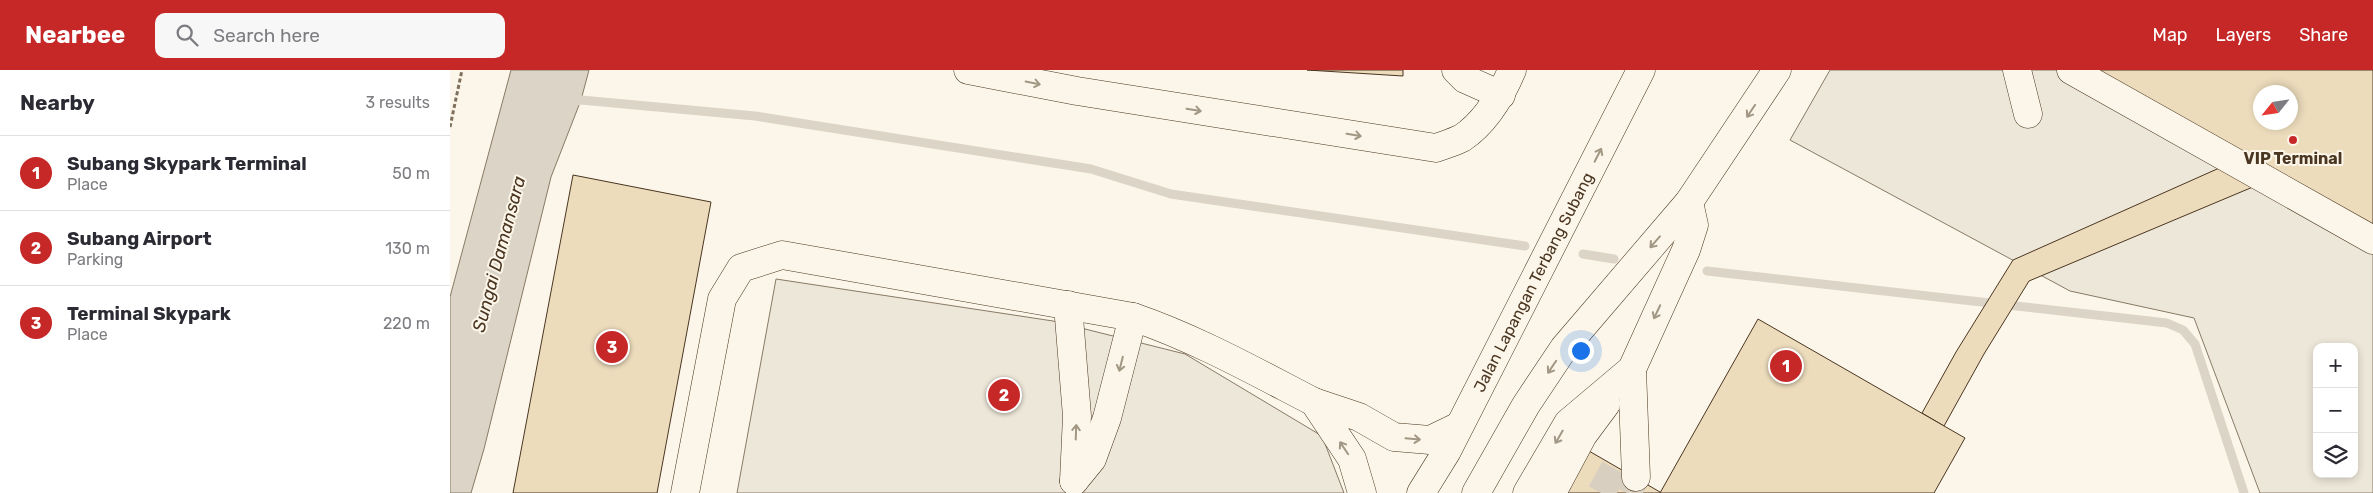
<!DOCTYPE html>
<html lang="en">
<head>
<meta charset="utf-8">
<style>
  body { margin:0; font-family:Rubik,sans-serif; background:#f7f7f7; color:#2b2b33 }
  .controls { position:absolute; right:15px; bottom:15px; display:grid; overflow:hidden; border-radius:10px; box-shadow:0 2px 8px #0003 }
  .controls button { width:45px; height:45px; display:grid; place-items:center; padding:0; border:0; border-bottom:1px solid #e1e1e2; background:#fff; color:#2b2b33; font:25px sans-serif }
  .compass { position:absolute; left:1803px; top:15px; width:45px; height:45px; border-radius:50%; background:#fff; box-shadow:0 2px 8px #0003; rotate:240deg }
  .you { position:absolute; left:1130px; top:280px; width:18px; height:18px; margin:-12px; border:4px solid #fff; border-radius:50%; background:#1a73e8; box-shadow:0 0 0 8px #1a73e833 }
  .badge { display:grid; place-items:center; width:32px; height:32px; border-radius:50%; background:#c62828; color:#fff; font-size:16px; font-weight:700 }
  .pin { position:absolute; translate:-50% -50%; border:2px solid #fff; box-shadow:0 1px 5px #0006 }
  .list { margin:0; padding:0; list-style:none }
  h2 { display:flex; justify-content:space-between; align-items:center; height:65px; margin:0; padding:0 20px; font-size:21px }
  h2 small { font-size:16px; font-weight:400; color:#7c7c81 }
  .list li { display:grid; grid-template-columns:32px 1fr auto; gap:15px; align-items:center; box-sizing:border-box; height:75px; padding:0 20px; border-top:1px solid #e1e1e2 }
  .list b { display:block; font-size:19px; white-space:nowrap }
  .list p { margin:0; font-size:16px; white-space:nowrap; color:#7c7c81 }
  .list em { font-size:16px; font-style:normal; color:#7c7c81 }
  .icon { flex:none; width:28px; height:28px; fill:none; stroke:currentColor; stroke-width:2; stroke-linecap:round; stroke-linejoin:round }
  .map { position:relative; flex:none; width:1923px; height:423px; overflow:hidden }
  header { display:flex; align-items:center; gap:30px; box-sizing:border-box; height:70px; padding:0 25px; background:#c62828; color:#fff }
  header strong { font-size:24px }
  nav { display:flex; gap:28px; margin-inline-start:auto; font-size:18px }
  .search { width:350px; height:45px; background:#f7f7f7; display:flex; align-items:center; gap:12px; box-sizing:border-box; padding:0 18px; border-radius:10px; color:#7c7c81; font-size:19px }
  main { display:flex }
  aside { flex:1; background:#fff }
  .map>svg:first-child { display:block }
  .parking { fill:#ede7d9; stroke:#887966; fill-rule:evenodd }
  .water { fill:#dcd4c6; stroke:#887966 }
  .lines { fill:none; stroke-linecap:round; stroke-linejoin:round }
  .stream { stroke:#dcd4c6; stroke-width:9 }
  .building { fill:#ecdcbc; stroke:#4a3520; fill-rule:evenodd }
  .minor-tunnel { stroke:#d8cfc1; stroke-width:28; stroke-dasharray:28 14; stroke-linecap:butt }
  .minor-casing { stroke:#4a3520; stroke-width:29 }
  .major-casing { stroke:#4a3520; stroke-width:29 }
  .path { stroke:#7f6f5c; stroke-width:3; stroke-dasharray:4 2.5; stroke-linecap:butt }
  .minor { stroke:#fbf6e9; stroke-width:28 }
  .major { stroke:#fbf6e9; stroke-width:28 }
  .oneway { stroke:#a29684 }
  .poi-dot { fill:#c62828; stroke:#fbf6e9; stroke-width:2 }
  .labels { text-anchor:middle; stroke-width:4; stroke-linejoin:round; paint-order:stroke }
  .poi-label { font-size:16px; font-weight:bold; fill:#4a3520; stroke:#fbf6e9 }
  .street-label { font-size:16px; fill:#4a3520; stroke:#fbf6e9 }
  .water-label { font-size:18px; font-style:italic; fill:#4a3520; stroke:#fbf6e9 }
</style>
</head>
<body>
<header>
<strong>Nearbee</strong>
<div class="search"><svg class="icon" aria-label="search" viewBox="0 0 24 24"><circle cx="10" cy="10" r="6"/><path d="M15 15l6 6"/></svg>Search here</div>
<nav><a>Map</a><a>Layers</a><a>Share</a></nav>
</header>
<main>
<aside>
<h2>Nearby<small>3 results</small></h2>
<ul class="list">
<li><span class="badge">1</span><div><b>Subang Skypark Terminal</b><p>Place</p></div><em>50 m</em></li>
<li><span class="badge">2</span><div><b>Subang Airport</b><p>Parking</p></div><em>130 m</em></li>
<li><span class="badge">3</span><div><b>Terminal Skypark</b><p>Place</p></div><em>220 m</em></li>
</ul>
</aside>
<div class="map">
<svg width="1923" height="423" viewBox="0 0 1923 423">
  <rect width="100%" height="100%" fill="#fbf6e9"/>
  <!-- parking -->
  <g class="parking">
    <path d="M1380,0H1628L1923,168V423H1810L1744,248L1620,221L1340,70ZM1867,277H1904V404H1867Z"/>
    <path d="M326,209L603,251L735,284L872,366L894,423H287Z"/>
  </g>
  <!-- water -->
  <path class="water" d="M61,0H139L131,30L101,107L34,379L21,423H0V227Z"/>
  <g class="lines">
    <!-- stream -->
    <g class="stream">
      <path d="M121,32L131,30L305,46L641,99L721,124L1075,176"/>
      <path d="M1133,184L1164,189"/>
      <path d="M1257,201L1717,253L1733,260L1745,274L1794,423"/>
    </g>
  </g>
  <!-- building -->
  <g class="building">
    <path d="M857,0H953V6Z"/>
    <path d="M1638,0H1923V158ZM1810,22H1840V52H1810Z"/>
    <path d="M1794,87L1829,106L1579,211L1534,284L1494,356L1472,343L1506,282L1563,190Z"/>
    <path d="M123,105L261,132L207,423H63Z"/>
    <path d="M1308,249L1515,368L1484,423H1210Z"/>
    <path d="M1132,377L1210,422V423H1106Z"/>
  </g>
  <g class="lines">
    <!-- minor-tunnel -->
    <g class="minor-tunnel">
      <path d="M1151,423L1166,396"/>
      <path d="M1177,423L1186,407"/>
    </g>
    <!-- minor casing -->
    <g class="minor-casing">
      <g id="minor">
        <path d="M518,0L627,21L986,78C994,75 1004,72 1012,68C1036,52 1051,26 1062,0"/>
        <path d="M1006,0L1015,9L1051,25"/>
        <path d="M1567,0L1578,44"/>
        <path d="M1621,0L1923,170"/>
        <path d="M618,235L627,346L624,411"/>
        <path d="M1182,299L1186,407"/>
        <path d="M624,411L642,389L657,348L683,247"/>
        <path d="M235,423L272,229L291,198L332,185L683,247C747,269 804,301 864,332"/>
        <path d="M912,423L902,389L864,332L909,347L944,367L980,370L1009,356"/>
        <path d="M1077,423L1118,353L1182,299L1236,180L1244,155L1239,132"/>
        <path d="M1102,423L1133,365L1156,334"/>
      </g>
    </g>
    <!-- major casing -->
    <g class="major-casing">
      <g id="major">
        <path d="M971,423L997,381L1191,0"/>
        <path d="M1026,423L1076,335L1114,278L1239,132L1327,0"/>
      </g>
    </g>
    <!-- path -->
    <path class="path" d="M0,57L12,0"/>
    <!-- minor -->
    <use href="#minor" class="minor"/>
    <!-- major -->
    <use href="#major" class="major"/>
  </g>
  <!-- one-way arrows -->
  <defs><path id="oneway-shaft" d="M-6 0H5M1.5-3L5.5 0L1.5 3" fill="none" stroke-width="1.6" stroke-linecap="round" stroke-linejoin="round" transform="scale(1.25)"/></defs>
  <g class="oneway">
    <use href="#oneway-shaft" transform="translate(583 13) rotate(11)"/>
    <use href="#oneway-shaft" transform="translate(744 40) rotate(9)"/>
    <use href="#oneway-shaft" transform="translate(1301 41) rotate(124)"/>
    <use href="#oneway-shaft" transform="translate(904 65) rotate(9)"/>
    <use href="#oneway-shaft" transform="translate(1148 85) rotate(-63)"/>
    <use href="#oneway-shaft" transform="translate(1205 172) rotate(131)"/>
    <use href="#oneway-shaft" transform="translate(1207 242) rotate(115)"/>
    <use href="#oneway-shaft" transform="translate(671 294) rotate(104)"/>
    <use href="#oneway-shaft" transform="translate(1102 297) rotate(124)"/>
    <use href="#oneway-shaft" transform="translate(626 362) rotate(-88)"/>
    <use href="#oneway-shaft" transform="translate(1109 367) rotate(120)"/>
    <use href="#oneway-shaft" transform="translate(963 369) rotate(5)"/>
    <use href="#oneway-shaft" transform="translate(894 378) rotate(-124)"/>
  </g>
  <!-- markers -->
  <circle class="poi-dot" cx="1843" cy="70" r="5"/>
  <g class="labels">
    <!-- poi labels -->
    <g class="poi-label">
      <text x="1843" y="94">VIP Terminal</text>
    </g>
    <!-- street labels -->
    <g class="street-label">
      <text transform="translate(1083 212) rotate(-63)" y="6">Jalan Lapangan Terbang Subang</text>
    </g>
    <!-- water labels -->
    <g class="water-label">
      <text transform="translate(49 184) rotate(-75)" y="6">Sungai Damansara</text>
    </g>
  </g>
</svg>
<div class="controls">
<button>+</button>
<button>−</button>
<button><svg class="icon" aria-label="layers" viewBox="0 0 24 24"><path d="M12 4l9 5-9 5-9-5zM3 14l9 5 9-5"/></svg></button>
</div>
<svg class="compass" viewBox="-18 -18 36 36"><path d="M0-13l5 13h-10z" fill="#e53935"/><path d="M0 13l5-13h-10z" fill="#7c7c81"/></svg>
<div class="you"></div>
<div class="pin badge" style="left:1336px;top:296px">1</div>
<div class="pin badge" style="left:554px;top:325px">2</div>
<div class="pin badge" style="left:162px;top:277px">3</div>
</div>
</main>
</body>
</html>
